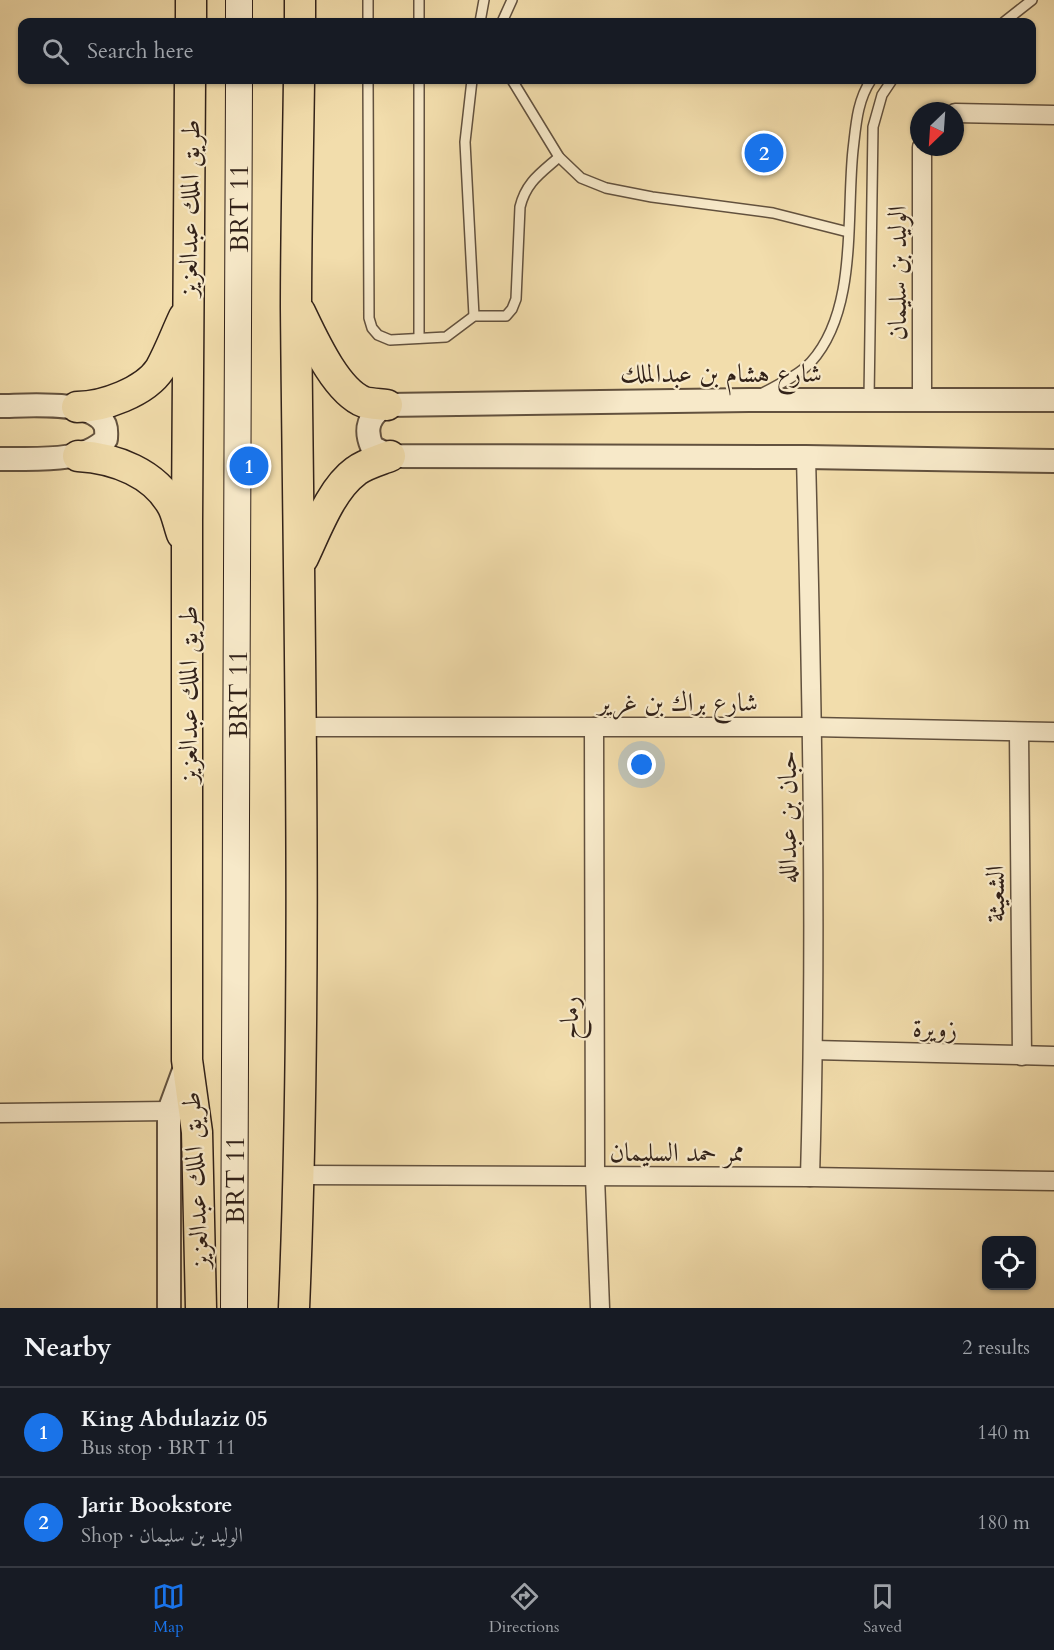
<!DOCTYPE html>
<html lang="en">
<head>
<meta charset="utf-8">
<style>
  body { margin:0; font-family:Cardo,Amiri,serif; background:#20242c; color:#f1f3f6 }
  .controls { position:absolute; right:18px; bottom:18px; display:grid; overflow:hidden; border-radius:12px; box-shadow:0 2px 4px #0004 }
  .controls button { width:54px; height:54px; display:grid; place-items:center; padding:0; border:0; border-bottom:2px solid #363941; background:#171b24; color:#f1f3f6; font:30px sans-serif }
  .compass { position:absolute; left:910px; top:102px; width:54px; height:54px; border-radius:50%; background:#171b24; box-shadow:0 2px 4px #0004; rotate:205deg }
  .you { position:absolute; left:642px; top:765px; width:21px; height:21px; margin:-15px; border:4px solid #fff; border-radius:50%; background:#1a73e8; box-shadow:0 0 0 9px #1a73e833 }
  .badge { display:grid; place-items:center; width:39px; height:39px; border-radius:50%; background:#1a73e8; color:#fff; font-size:20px; font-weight:700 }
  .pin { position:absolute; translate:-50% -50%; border:3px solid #fff; box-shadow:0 2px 6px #0006 }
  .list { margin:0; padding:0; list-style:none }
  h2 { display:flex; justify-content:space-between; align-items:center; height:78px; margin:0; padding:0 24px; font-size:26px }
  h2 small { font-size:20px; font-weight:400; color:#9ea1a6 }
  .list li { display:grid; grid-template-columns:39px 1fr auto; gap:18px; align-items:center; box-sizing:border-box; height:90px; padding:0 24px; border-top:2px solid #363941 }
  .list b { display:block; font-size:22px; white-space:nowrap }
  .list p { margin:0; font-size:20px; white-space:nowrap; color:#9ea1a6 }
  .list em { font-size:20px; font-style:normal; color:#9ea1a6 }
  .icon { flex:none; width:33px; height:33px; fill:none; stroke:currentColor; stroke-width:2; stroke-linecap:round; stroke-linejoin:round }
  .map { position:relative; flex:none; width:1054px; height:1308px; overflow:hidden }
  .search { position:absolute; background:#171b24; box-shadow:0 2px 4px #0004; left:18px; right:18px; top:18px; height:66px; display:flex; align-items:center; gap:15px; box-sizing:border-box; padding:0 21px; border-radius:12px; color:#9ea1a6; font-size:22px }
  .sheet { height:258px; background:#171b24 }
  nav { display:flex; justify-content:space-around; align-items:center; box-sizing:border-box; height:84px; border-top:2px solid #363941; background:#171b24; font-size:16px; color:#9ea1a6 }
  nav a { display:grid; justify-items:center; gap:3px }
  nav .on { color:#1a73e8 }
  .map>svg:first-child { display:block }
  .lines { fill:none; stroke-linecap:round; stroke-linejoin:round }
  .service-casing { stroke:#62513e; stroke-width:12 }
  .minor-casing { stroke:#62513e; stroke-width:21 }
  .tertiary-casing { stroke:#62513e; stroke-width:26 }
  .secondary-casing { stroke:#322219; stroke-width:28 }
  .primary-casing { stroke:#322219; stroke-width:33 }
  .service { stroke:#f7e9c9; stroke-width:9 }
  .minor { stroke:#f7e9c9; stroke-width:18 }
  .tertiary { stroke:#f7e9c9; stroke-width:22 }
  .secondary { stroke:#f7e9c9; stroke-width:26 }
  .primary { stroke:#f2ddac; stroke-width:30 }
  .labels { text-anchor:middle; stroke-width:4.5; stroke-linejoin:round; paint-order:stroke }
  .street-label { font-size:26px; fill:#322219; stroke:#f7e9c9 }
</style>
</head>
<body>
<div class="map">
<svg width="1054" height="1308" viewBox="0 0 1054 1308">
  <rect width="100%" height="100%" fill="#f2ddac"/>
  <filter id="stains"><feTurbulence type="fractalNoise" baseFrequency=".00333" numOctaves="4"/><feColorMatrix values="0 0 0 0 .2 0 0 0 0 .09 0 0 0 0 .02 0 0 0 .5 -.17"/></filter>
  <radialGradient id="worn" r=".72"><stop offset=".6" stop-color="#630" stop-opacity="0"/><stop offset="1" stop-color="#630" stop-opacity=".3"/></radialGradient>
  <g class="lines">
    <!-- service casing -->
    <g class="service-casing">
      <g id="service">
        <path d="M368,0V22"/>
        <path d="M419,0V22"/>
        <path d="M480,22L484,0"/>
        <path d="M502,22L512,0"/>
        <path d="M1004,22L1032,0"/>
        <path d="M368,80L369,318L372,328L378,335L390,340L446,337L474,316H506L512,309L516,299L520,207C526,182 541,173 559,157"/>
        <path d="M419,80V338"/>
        <path d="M472,80L465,142L474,316"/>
        <path d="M512,80L559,157L581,178L606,188L652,197L773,213L848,232"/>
        <path d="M761,394C777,385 798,376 811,362C858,310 846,216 853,150C856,125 857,101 871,80"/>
        <path d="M869,399L873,127L882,95L892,80"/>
      </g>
    </g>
    <!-- minor casing -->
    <g class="minor-casing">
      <g id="minor">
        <path d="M955,113L1054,115"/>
        <path d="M922,147V399"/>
        <path d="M806,457C812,697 817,937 810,1177"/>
        <path d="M301,727H813L1054,732"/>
        <path d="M594,727L595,1177L600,1308"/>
        <path d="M1019,732L1022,1056"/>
        <path d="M814,1050L1054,1056"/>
        <path d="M0,1113L169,1111"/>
        <path d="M300,1175L810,1177L1054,1181"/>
      </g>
    </g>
    <!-- tertiary casing -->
    <g class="tertiary-casing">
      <g id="tertiary">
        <path d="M1054,400H749L387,405C369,415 364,428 372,447L390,456L806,457L1054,461"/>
        <path d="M0,406C25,406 93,399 105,425C107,430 106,435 106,439C83,464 32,458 0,459"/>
        <path d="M169,1308V1111L187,1062"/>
      </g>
    </g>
    <!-- secondary casing -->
    <g class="secondary-casing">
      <g id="secondary">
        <path d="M239,22V0"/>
        <path d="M234,1308L239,80"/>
      </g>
    </g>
    <!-- primary casing -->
    <g class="primary-casing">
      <g id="primary">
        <path d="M191,22V0"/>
        <path d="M300,22V0"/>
        <path d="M190,80L187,521V1060L197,1132L201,1308"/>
        <path d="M300,312C313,339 336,391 364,402C371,404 380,404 387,405"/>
        <path d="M77,407C103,407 145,392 160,369C169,353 176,334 184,317"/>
        <path d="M78,456C115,458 155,473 173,507C177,515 179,526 182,534"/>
        <path d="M303,558C316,531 331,489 356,471C365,464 380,460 390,456"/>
        <path d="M294,1308C308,975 299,641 296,308C296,232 298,156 299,80"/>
      </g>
    </g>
    <!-- service -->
    <use href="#service" class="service"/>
    <!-- minor -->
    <use href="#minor" class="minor"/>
    <!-- tertiary -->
    <use href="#tertiary" class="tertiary"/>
    <!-- secondary -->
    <use href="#secondary" class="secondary"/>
    <!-- primary -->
    <use href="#primary" class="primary"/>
  </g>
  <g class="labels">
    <!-- street labels -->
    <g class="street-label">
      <text transform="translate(189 208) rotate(-89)" y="9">طريق الملك عبدالعزيز</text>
      <text transform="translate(239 208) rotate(-90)" y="9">BRT 11</text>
      <text transform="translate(897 273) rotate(-90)" y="9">الوليد بن سليمان</text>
      <text x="721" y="382">شارع هشام بن عبدالملك</text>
      <text transform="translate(188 694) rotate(-90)" y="9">طريق الملك عبدالعزيز</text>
      <text transform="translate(238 694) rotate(-90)" y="9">BRT 11</text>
      <text x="678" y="711">شارع براك بن غرير</text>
      <text transform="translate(787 817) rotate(-90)" y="9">حبان بن عبدالله</text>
      <text transform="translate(995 894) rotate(-91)" y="9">الشعيثة</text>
      <text transform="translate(569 1018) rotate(-90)" y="9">رماح</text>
      <text transform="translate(935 1028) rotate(2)" y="9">زويرة</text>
      <text x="677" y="1161">ممر حمد السليمان</text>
      <text transform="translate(195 1180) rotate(-93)" y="9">طريق الملك عبدالعزيز</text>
      <text transform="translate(235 1180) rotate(-90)" y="9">BRT 11</text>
    </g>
  </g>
  <rect width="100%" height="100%" filter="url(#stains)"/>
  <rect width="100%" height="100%" fill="url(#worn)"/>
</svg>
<div class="controls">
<button><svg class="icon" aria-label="locate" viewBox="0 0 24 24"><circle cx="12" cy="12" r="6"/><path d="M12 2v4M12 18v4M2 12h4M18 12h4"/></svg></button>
</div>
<svg class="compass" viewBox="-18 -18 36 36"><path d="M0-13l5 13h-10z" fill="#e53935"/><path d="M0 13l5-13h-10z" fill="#9ea1a6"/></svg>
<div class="you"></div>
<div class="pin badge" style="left:249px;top:466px">1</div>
<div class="pin badge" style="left:764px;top:153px">2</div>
<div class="search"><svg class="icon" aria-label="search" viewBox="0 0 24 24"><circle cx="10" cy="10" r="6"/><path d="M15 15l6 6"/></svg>Search here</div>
</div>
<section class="sheet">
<h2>Nearby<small>2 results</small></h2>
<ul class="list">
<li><span class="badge">1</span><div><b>King Abdulaziz 05</b><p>Bus stop · BRT 11</p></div><em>140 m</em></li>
<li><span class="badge">2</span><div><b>Jarir Bookstore</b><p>Shop · الوليد بن سليمان</p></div><em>180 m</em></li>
</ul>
</section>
<nav>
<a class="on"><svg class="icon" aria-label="map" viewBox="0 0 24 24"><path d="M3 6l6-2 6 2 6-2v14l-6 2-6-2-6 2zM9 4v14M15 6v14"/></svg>Map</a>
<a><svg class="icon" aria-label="directions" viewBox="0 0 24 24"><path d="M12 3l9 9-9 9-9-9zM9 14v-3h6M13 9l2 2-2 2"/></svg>Directions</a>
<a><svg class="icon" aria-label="saved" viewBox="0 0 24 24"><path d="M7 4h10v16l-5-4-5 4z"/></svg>Saved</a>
</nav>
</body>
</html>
